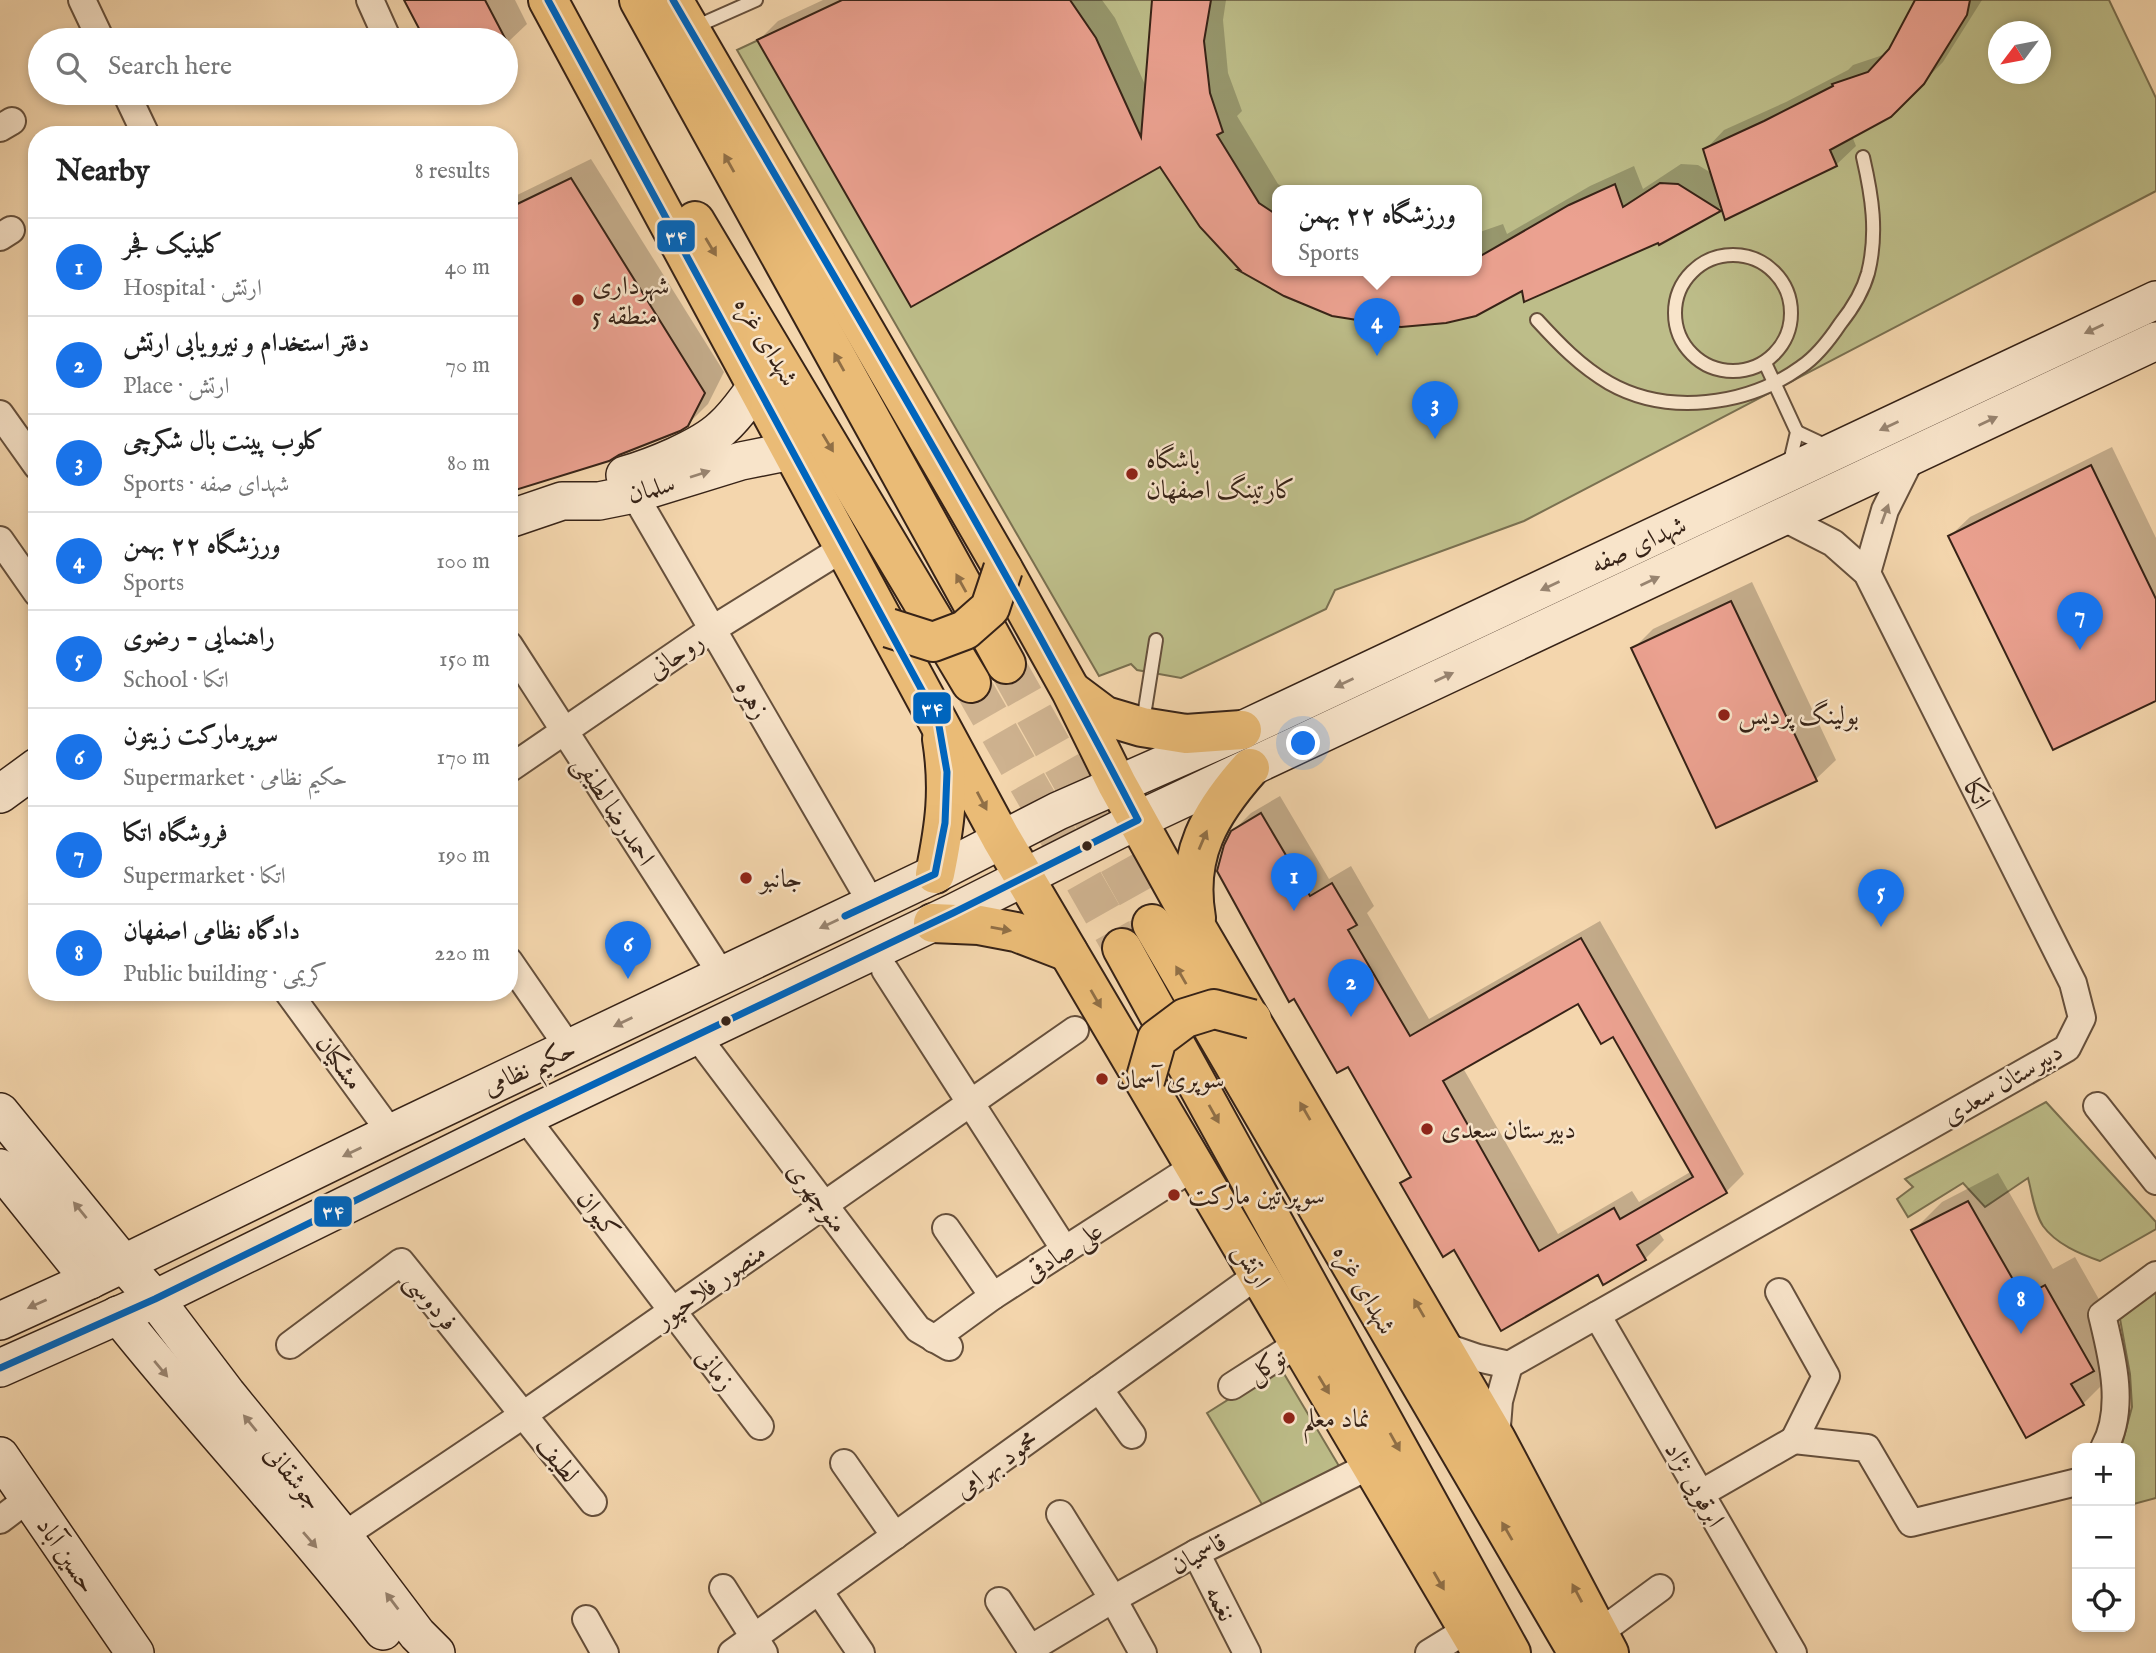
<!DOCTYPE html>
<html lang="en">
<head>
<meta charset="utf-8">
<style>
  body { margin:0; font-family:"IM FELL English",Amiri,serif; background:#f6f6f6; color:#222 }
  .controls { position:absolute; right:21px; bottom:21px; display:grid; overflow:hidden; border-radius:14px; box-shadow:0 4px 10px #0003 }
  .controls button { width:63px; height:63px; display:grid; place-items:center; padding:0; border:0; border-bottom:2px solid #e0e0e0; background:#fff; color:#222; font:35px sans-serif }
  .compass { position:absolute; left:1988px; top:21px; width:63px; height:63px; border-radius:50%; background:#fff; box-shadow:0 4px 10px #0003; rotate:238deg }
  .you { position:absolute; left:1304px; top:744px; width:24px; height:24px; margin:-18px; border:5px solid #fff; border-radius:50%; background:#1a73e8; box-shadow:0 0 0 10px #1a73e833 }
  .badge { display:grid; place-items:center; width:46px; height:46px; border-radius:50%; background:#1a73e8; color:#fff; font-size:23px; font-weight:700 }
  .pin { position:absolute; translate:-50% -58px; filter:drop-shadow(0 2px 4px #0008) }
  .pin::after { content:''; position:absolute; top:37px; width:24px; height:21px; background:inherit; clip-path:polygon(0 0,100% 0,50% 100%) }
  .popup { position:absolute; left:1272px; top:185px; width:210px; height:91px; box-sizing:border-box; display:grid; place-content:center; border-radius:14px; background:#fff; filter:drop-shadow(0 2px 5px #0005); font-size:23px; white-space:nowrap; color:#767676 }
  .popup b { font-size:26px; color:#222 }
  .popup::after { content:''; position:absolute; left:50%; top:100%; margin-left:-14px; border:14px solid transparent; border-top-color:#fff }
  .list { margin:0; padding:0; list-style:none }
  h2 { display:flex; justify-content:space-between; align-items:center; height:91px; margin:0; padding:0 28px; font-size:30px }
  h2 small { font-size:23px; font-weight:400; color:#767676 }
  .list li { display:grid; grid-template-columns:46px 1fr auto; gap:21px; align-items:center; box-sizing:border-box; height:98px; padding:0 28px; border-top:2px solid #e0e0e0 }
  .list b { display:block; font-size:26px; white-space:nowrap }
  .list p { margin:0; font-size:23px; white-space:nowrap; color:#767676 }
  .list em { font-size:23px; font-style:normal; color:#767676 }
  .icon { flex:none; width:38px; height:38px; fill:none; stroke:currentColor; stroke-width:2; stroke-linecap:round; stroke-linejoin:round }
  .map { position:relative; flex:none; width:2156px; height:1653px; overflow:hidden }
  .search { position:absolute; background:#fff; box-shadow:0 4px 10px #0003; left:28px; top:28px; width:490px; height:77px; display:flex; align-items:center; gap:18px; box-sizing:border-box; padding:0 24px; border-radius:38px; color:#767676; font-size:26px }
  .panel { position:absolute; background:#fff; box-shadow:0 4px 10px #0003; left:28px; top:126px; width:490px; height:875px; border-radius:28px }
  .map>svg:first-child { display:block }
  .green { fill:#bdbd89; stroke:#7a7050; stroke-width:2; fill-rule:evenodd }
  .shadow { fill:#0003; fill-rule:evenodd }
  .building { fill:#eba190; stroke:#372317; stroke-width:2; fill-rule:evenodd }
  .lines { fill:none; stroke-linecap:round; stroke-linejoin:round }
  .primary-tunnel { stroke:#ceb28f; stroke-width:38; stroke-dasharray:38 19; stroke-linecap:butt }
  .lane-casing { stroke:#66503c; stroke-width:16 }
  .street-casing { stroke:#66503c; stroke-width:30 }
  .secondary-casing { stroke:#372317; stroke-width:40 }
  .primary-casing { stroke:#372317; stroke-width:42 }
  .lane { stroke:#f8e4ca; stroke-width:12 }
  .street { stroke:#f8e4ca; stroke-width:26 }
  .secondary { stroke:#f8e4ca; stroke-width:37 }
  .primary { stroke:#eabb76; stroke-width:38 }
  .primary-bridge-casing { stroke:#372317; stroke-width:42; stroke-linecap:butt }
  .primary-bridge { stroke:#eabb76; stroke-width:38 }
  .bus-1-casing { stroke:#f8e4ca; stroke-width:12 }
  .bus-1 { stroke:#0065bd; stroke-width:7 }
  .oneway { fill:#906f46 }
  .oneway2 { fill:#988470 }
  .poi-dot { fill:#8f2418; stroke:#f8e4ca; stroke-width:2.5 }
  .bus-dot { fill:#372317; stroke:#f8e4ca; stroke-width:2.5 }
  .labels { text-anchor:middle; stroke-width:5; stroke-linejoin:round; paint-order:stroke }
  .poi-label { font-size:26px; fill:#372317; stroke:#f8e4ca; text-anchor:start }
  .street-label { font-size:26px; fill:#372317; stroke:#f8e4ca }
  .line-badge { stroke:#f8e4ca; stroke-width:2.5 }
  .badge-label { font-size:19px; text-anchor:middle; font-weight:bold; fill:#fff }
</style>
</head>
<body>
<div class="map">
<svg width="2156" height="1653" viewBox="0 0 2156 1653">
  <rect width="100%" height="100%" fill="#f4d6ad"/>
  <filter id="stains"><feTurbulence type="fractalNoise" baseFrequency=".00286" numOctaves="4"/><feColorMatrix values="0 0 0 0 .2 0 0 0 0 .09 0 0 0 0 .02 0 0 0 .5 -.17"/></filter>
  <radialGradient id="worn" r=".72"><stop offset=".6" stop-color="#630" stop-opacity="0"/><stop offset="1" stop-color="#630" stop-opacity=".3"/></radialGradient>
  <!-- green -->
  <g class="green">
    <path d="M844,0H2109L2156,98V191L1524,521L1335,590L1326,609L1181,678L1137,670L1131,664L1099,676L737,50ZM1998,32H2040V74H1998ZM1277,190H1477V270H1277Z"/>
    <path d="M2046,1102L2156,1222V1229L2100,1261C2080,1254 2056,1244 2043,1226C2034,1212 2032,1193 2028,1178L1985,1207L1963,1183L1908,1217L1897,1199L1913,1187L1905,1179Z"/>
    <path d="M2156,1291V1498L2130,1505V1448H2121L2132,1407L2130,1374L2120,1319Z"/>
    <path d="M1280,1367L1342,1471L1266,1511L1207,1413Z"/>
  </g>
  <!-- shadow -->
  <g class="shadow">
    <path d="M406,0H515L527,24L506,44V40H427Z"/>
    <path d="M823,0H1102L1115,18L1147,89L1156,0H1226L1223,20L1228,73L1242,111L1237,116L1278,184L1288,190H1277V270H1477V233L1503,224L1507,234L1590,186L1634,166L1643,189L1681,164L1698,165L1713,174L1705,150L1724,130L1786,102L1848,70L1853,65L1886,54L1917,0H1982L1943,62L1890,116L1852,136L1856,146L1836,165L1723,206L1660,243L1658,241L1523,289L1332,314L1201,226L1161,165L759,40L778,21Z"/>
    <path d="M591,159L724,372L708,404L687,425L509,490V199Z"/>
    <path d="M2112,447L2156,538V699L1950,536L1970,517Z"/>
    <path d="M1752,582L1836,760L1816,779L1633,649L1653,629Z"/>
    <path d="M1280,796L1329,879L1351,866L1374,906L1367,913L1429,1019L1600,921L1744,1174L1726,1192L1658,1231L1664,1240L1645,1259L1604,1282L1598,1273L1455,1248L1403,1183L1412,1174L1232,832L1251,813ZM1579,1001L1614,1034L1692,1171L1639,1202L1632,1191L1558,1234L1463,1068Z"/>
    <path d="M1998,1173L2053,1269L2075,1257L2122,1340L2103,1359L2112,1375L2083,1404L1913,1231L1942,1202Z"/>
  </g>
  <!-- building -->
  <g class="building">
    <path d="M404,0H485L506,40H425Z"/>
    <path d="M842,0H1070L1096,38L1141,137L1152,0H1211L1204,41L1210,93L1223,132L1217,135L1259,203L1277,215V270H1477V258L1569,205L1615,184L1623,207L1660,183L1678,184L1721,211L1659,245L1658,243L1524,302L1522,291L1476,316L1446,323L1401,327L1332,316L1284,296L1238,270H1240L1200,227L1160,167L911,307L757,40Z"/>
    <path d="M1915,0H1970L1967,15L1924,84L1891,117L1830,150L1837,166L1725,220L1703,149L1764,121L1833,86L1832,84L1868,72L1889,49Z"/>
    <path d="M571,178L705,393L688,426L680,431L619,455L609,461L509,492V208Z"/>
    <path d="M2091,465L2156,599V701L2053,750L1948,536Z"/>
    <path d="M1731,601L1817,781L1716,828L1631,648Z"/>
    <path d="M1261,813L1310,896L1332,883L1357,925L1348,930L1410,1036L1581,938L1727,1193L1637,1245L1646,1260L1603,1285L1598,1275L1501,1331L1454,1250L1443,1257L1400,1183L1411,1177L1348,1067L1337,1073L1294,999L1289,1002L1217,871L1224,845L1231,831ZM1578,1004L1601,1044L1613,1037L1693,1177L1620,1219L1614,1208L1539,1251L1443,1081Z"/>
    <path d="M1968,1201L2023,1297L2045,1285L2094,1371L2071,1384L2084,1405L2026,1438L1911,1230Z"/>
  </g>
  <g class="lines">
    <!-- primary-tunnel -->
    <g class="primary-tunnel">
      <path d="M1006,664L1152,924"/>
      <path d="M971,683L1122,948"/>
    </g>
    <!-- lane casing -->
    <g class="lane-casing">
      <g id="lane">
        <path d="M695,27L756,0"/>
        <circle cx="1733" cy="313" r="58"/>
        <path d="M1537,320C1559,344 1580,366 1609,383C1667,416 1747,406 1801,367C1816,357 1830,339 1840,324C1852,309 1863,291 1868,273C1878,233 1872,196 1863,157"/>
        <path d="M1765,363L1797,432L1789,466"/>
        <path d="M1797,432L1829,447"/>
        <path d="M1143,722L1156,640"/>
      </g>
    </g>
    <!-- street casing -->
    <g class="street-casing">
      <g id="street">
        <path d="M82,0L101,40"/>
        <path d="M370,0L388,40"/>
        <path d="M126,93L146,135"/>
        <path d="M0,128L12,121"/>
        <path d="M0,237L11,230"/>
        <path d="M0,414L37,466"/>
        <path d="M634,494L872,904"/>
        <path d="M0,540L37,593"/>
        <path d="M1867,573L1885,510L1911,458"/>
        <path d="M509,645L722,975"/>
        <path d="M509,769L713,629L845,547"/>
        <path d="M509,961L569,1048"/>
        <path d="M885,970L1065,1250"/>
        <path d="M288,992L391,1133"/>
        <path d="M696,1035L918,1329L949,1347"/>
        <path d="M2097,1106L2156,1181"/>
        <path d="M525,1117L760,1426"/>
        <path d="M946,1228L993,1296"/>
        <path d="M1779,1292L1826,1376L1794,1440L1867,1448L1911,1523L2077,1482"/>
        <path d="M1597,1315L1793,1653"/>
        <path d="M934,1339L993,1296L1195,1166"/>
        <path d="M290,1345L401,1262L593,1502"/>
        <path d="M1440,1345L1478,1358L1509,1365"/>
        <path d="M1509,1365L2067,1048L2082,1018L2073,983L1867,573L1833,543L1784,518"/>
        <path d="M1232,1386L1299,1343"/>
        <path d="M1099,1389L1132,1435"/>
        <path d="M1496,1439L1499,1401L1509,1365"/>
        <path d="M2104,1448C2126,1409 2112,1356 2102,1315L2156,1275"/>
        <path d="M844,1463L895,1536"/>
        <path d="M1700,1494L1794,1440"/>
        <path d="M1060,1514L1113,1599L1143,1653"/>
        <path d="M0,1520L29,1498"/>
        <path d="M343,1536L523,1415L1075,1030"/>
        <path d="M1196,1553L1247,1653"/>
        <path d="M723,1588L764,1653"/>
        <path d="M819,1591L861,1653"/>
        <path d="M999,1601L1033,1653"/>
        <path d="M586,1619L605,1653"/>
        <path d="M1599,1633L1660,1588"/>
        <path d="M1030,1649L1113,1599L1196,1553L1371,1465"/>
        <path d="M732,1653L1259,1274"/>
        <path d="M1429,1653L1468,1629"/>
      </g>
    </g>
    <!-- secondary casing -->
    <g class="secondary-casing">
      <g id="secondary">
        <path d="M625,475C652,467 701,448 722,428C736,416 746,400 757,386"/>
        <path d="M509,519L562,501H599L634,494L741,461L791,451"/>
        <path d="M0,794L37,767"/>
        <path d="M0,1112L123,1263L155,1299L227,1394L343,1536L417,1634L436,1653"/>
        <path d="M0,1168L90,1280"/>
        <path d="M118,1315C204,1423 299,1522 383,1631"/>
        <path d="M0,1321L90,1280L391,1133L935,874L1058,811L1242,730L2156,300"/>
        <path d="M0,1368L155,1299L525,1117L953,913L1138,820L2156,341"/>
        <path d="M0,1456L135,1653"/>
      </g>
    </g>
    <!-- primary casing -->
    <g class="primary-casing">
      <g id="primary">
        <path d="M548,0L1001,838L1482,1653"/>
        <path d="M639,0L1006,664"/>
        <path d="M673,0L1003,569L1071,691L1117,784L1198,930L1496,1439L1609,1653"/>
        <path d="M695,221L971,683"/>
        <path d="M1073,692L1105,716L1142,727L1186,734L1242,730"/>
        <path d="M935,874C945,825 950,790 942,739"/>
        <path d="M1196,918C1185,855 1210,813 1250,768"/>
        <path d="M933,923L979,925L1016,932L1068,952"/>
        <path d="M1152,924L1578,1653"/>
        <path d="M1122,948L1511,1653"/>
      </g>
    </g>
    <!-- lane -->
    <use href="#lane" class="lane"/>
    <!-- street -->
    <use href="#street" class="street"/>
    <!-- secondary -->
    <use href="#secondary" class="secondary"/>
    <!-- primary -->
    <use href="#primary" class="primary"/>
    <!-- primary-bridge casing -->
    <g class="primary-bridge-casing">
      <g id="primary-bridge">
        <path d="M889,628L933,642L965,630L990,608L1003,569"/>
        <path d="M1145,1081L1157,1039L1185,1018L1214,1009L1252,1019"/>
      </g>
    </g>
    <!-- primary-bridge -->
    <use href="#primary-bridge" class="primary-bridge"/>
    <!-- bus-1 casing -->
    <g class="bus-1-casing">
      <g id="bus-1">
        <path d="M548,0L938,720L947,772L945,823L935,874L845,916"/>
        <path d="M0,1368L155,1299L525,1117L953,913L1138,820C993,541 831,272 673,0"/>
      </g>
    </g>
    <!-- bus-1 -->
    <use href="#bus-1" class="bus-1"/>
  </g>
  <!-- one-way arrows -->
  <defs><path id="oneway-solid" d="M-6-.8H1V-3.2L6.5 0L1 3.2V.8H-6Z" transform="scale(1.75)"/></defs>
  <g class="oneway">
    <use href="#oneway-solid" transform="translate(729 163) rotate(-119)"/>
    <use href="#oneway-solid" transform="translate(711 247) rotate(59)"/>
    <use href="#oneway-solid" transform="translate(839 362) rotate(-119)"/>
    <use href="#oneway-solid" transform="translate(828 443) rotate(59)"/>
    <use href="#oneway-solid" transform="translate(961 583) rotate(-119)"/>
    <use href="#oneway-solid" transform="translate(982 801) rotate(62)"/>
    <use href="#oneway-solid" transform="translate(1203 840) rotate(-67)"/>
    <use href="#oneway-solid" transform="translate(1001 929) rotate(10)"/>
    <use href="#oneway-solid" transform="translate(1181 975) rotate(-120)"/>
    <use href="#oneway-solid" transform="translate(1096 999) rotate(60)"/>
    <use href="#oneway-solid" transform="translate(1305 1111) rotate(-120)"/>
    <use href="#oneway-solid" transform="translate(1214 1114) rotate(61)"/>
    <use href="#oneway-solid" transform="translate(1419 1308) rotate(-120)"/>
    <use href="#oneway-solid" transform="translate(1324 1385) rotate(59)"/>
    <use href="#oneway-solid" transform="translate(1395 1442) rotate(61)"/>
    <use href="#oneway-solid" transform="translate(1507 1531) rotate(-120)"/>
    <use href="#oneway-solid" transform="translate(1439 1581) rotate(60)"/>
    <use href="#oneway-solid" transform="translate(1577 1593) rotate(-118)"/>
  </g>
  <g class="oneway2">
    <use href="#oneway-solid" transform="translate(2094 329) rotate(155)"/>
    <use href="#oneway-solid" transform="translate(1988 421) rotate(-25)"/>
    <use href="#oneway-solid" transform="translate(1889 426) rotate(155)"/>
    <use href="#oneway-solid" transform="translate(700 474) rotate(-18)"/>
    <use href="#oneway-solid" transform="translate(1885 514) rotate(-70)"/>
    <use href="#oneway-solid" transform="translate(1650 581) rotate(-25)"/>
    <use href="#oneway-solid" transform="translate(1550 586) rotate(155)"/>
    <use href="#oneway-solid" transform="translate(1444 677) rotate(-25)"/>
    <use href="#oneway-solid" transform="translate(1344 683) rotate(155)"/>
    <use href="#oneway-solid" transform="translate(829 924) rotate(155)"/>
    <use href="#oneway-solid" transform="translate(623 1022) rotate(154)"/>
    <use href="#oneway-solid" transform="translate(352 1152) rotate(154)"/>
    <use href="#oneway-solid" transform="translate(80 1210) rotate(-129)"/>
    <use href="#oneway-solid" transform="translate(37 1304) rotate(156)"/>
    <use href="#oneway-solid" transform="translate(161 1369) rotate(50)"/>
    <use href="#oneway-solid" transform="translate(250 1423) rotate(-129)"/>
    <use href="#oneway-solid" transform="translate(310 1540) rotate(49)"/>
    <use href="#oneway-solid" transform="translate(392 1601) rotate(-127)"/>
  </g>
  <!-- markers -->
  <g class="poi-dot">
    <circle cx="578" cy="300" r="7"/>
    <circle cx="1132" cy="474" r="7"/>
    <circle cx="1724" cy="715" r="7"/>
    <circle cx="746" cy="878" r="7"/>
    <circle cx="1102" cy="1079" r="7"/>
    <circle cx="1427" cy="1129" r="7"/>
    <circle cx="1174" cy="1195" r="7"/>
    <circle cx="1289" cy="1418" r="7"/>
  </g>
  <g class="bus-dot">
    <circle cx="1087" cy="846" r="6"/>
    <circle cx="726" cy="1021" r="6"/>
  </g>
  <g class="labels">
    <!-- poi labels -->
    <g class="poi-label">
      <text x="592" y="294">شهرداری<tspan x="592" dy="30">منطقه 5</tspan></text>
      <text x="1146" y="468">باشگاه<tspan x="1146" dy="30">کارتینگ اصفهان</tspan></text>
      <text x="1738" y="724">بولینگ پردیس</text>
      <text x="760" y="887">جانبو</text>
      <text x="1116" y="1088">سوپری آسمان</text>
      <text x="1441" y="1138">دبیرستان سعدی</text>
      <text x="1188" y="1204">سوپر تین مارکت</text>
      <text x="1303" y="1427">نماد معلم</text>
    </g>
    <!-- street labels -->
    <g class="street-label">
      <text transform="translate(767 341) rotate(59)" y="9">شهدای غزه</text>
      <text transform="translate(651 488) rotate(-15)" y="9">سلمان</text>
      <text transform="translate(1638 544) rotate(-25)" y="9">شهدای صفه</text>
      <text transform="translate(675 655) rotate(-34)" y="9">روحانی</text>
      <text transform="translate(753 699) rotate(60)" y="9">زهره</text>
      <text transform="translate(1978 794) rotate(63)" y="9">اتکا</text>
      <text transform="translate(615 810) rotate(57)" y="9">احمدرضا لطیفی</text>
      <text transform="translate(340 1062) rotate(54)" y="9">مشکیان</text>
      <text transform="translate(529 1067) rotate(-25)" y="9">حکیم نظامی</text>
      <text transform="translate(2002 1083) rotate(-31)" y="9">دبیرستان سعدی</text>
      <text transform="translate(818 1197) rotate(53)" y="9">منوچهری</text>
      <text transform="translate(599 1214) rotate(53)" y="9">کیوان</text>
      <text transform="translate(1063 1251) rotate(-33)" y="9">علی صادقی</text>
      <text transform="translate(1253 1265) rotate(60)" y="9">ارتش</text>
      <text transform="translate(710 1285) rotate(-35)" y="9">منصور فلاحپور</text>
      <text transform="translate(1365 1289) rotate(60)" y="9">شهدای غزه</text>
      <text transform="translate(432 1301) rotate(51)" y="9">فردوسی</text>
      <text transform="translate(1266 1365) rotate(-33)" y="9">توکل</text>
      <text transform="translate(716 1369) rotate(53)" y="9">زمانی</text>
      <text transform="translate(558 1459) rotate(51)" y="9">لطیف</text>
      <text transform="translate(996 1464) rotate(-36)" y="9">محمود بهرامی</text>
      <text transform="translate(294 1477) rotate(51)" y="9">جوشقانی</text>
      <text transform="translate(1695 1484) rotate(60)" y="9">ابرقویی نژاد</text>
      <text transform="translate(1198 1553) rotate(-28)" y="9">قاسمیان</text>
      <text transform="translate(67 1555) rotate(56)" y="9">حسین آباد</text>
      <text transform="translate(1221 1603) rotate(63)" y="9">نغمه</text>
    </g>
  </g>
  <g class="line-badge">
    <rect x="656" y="219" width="40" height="34" rx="7" fill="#0065bd"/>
    <rect x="912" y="691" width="40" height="34" rx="7" fill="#0065bd"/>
    <rect x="313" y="1195" width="40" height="33" rx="7" fill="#0065bd"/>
  </g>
  <g class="badge-label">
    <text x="676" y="243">۳۴</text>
    <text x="932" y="715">۳۴</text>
    <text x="333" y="1218">۳۴</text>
  </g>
  <rect width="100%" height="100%" filter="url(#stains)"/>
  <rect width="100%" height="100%" fill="url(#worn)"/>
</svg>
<div class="controls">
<button>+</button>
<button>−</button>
<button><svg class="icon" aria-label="locate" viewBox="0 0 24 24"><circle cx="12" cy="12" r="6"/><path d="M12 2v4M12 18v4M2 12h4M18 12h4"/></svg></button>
</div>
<svg class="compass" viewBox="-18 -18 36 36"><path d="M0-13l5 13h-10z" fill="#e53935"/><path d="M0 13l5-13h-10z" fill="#767676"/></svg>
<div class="you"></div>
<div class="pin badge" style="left:1294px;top:911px">1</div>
<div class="pin badge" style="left:1351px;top:1017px">2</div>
<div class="pin badge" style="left:1435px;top:439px">3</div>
<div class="pin badge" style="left:1377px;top:356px">4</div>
<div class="popup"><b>ورزشگاه ۲۲ بهمن</b>Sports</div>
<div class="pin badge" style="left:1881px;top:927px">5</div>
<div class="pin badge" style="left:628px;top:979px">6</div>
<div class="pin badge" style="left:2080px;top:650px">7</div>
<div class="pin badge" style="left:2021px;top:1334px">8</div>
<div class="search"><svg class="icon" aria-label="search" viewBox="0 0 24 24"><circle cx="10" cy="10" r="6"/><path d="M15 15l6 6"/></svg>Search here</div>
<section class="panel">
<h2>Nearby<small>8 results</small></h2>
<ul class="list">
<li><span class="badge">1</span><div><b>کلینیک فجر</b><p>Hospital · ارتش</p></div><em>40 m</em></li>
<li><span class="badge">2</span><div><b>دفتر استخدام و نیرویابی ارتش</b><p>Place · ارتش</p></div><em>70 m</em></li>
<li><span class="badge">3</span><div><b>کلوب پینت بال شکرچی</b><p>Sports · شهدای صفه</p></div><em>80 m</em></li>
<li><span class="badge">4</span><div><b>ورزشگاه ۲۲ بهمن</b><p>Sports</p></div><em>100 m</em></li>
<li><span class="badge">5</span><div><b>راهنمایی - رضوی</b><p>School · اتکا</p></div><em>150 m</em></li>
<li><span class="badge">6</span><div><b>سوپرمارکت زیتون</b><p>Supermarket · حکیم نظامی</p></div><em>170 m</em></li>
<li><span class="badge">7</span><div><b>فروشگاه اتکا</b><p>Supermarket · اتکا</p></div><em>190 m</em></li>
<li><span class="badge">8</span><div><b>دادگاه نظامی اصفهان</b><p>Public building · کریمی</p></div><em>220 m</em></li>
</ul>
</section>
</div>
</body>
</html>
